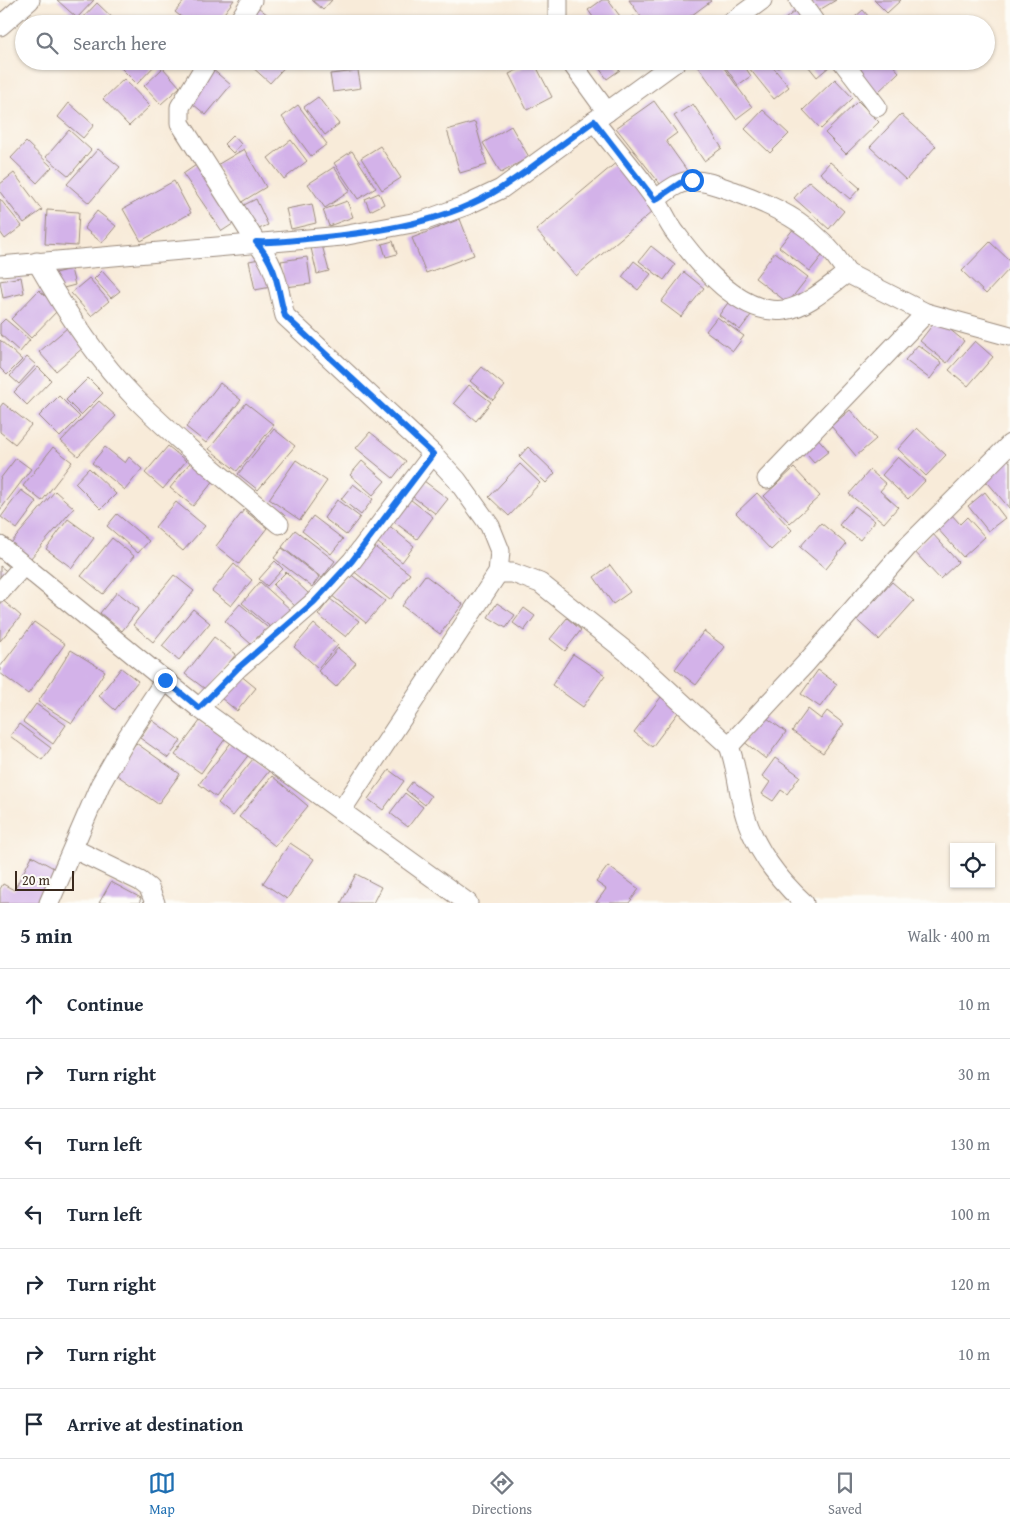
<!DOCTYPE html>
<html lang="en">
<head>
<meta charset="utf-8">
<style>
  body { margin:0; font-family:"Gentium Book Plus",serif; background:#f6f6f7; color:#1f2937 }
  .controls { position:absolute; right:15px; bottom:15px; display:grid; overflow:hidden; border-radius:0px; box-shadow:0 1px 4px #0004 }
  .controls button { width:45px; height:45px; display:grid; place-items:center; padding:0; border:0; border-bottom:1px solid #e0e1e3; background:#fff; color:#1f2937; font:25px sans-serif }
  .scale { position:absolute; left:15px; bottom:12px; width:59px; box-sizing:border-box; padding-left:5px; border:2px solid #3b2a1e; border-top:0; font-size:14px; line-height:18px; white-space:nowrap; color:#3b2a1e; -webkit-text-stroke:4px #fdfcf7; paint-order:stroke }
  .stop { position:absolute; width:15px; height:15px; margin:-11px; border:4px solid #1a73e8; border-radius:50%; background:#fff }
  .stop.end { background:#1a73e8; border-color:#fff; box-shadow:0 1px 5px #0008 }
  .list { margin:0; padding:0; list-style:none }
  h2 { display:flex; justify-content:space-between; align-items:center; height:65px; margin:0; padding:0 20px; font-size:21px }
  h2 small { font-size:16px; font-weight:400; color:#747a83 }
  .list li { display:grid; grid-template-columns:32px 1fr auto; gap:15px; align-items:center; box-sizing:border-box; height:70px; padding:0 20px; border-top:1px solid #e0e1e3 }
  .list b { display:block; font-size:19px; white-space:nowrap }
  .list em { font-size:16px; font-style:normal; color:#747a83 }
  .icon { flex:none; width:28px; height:28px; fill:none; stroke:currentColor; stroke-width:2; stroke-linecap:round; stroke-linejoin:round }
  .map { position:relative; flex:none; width:1010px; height:903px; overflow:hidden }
  .search { position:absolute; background:#fff; box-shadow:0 1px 4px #0004; left:15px; right:15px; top:15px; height:55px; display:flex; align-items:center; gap:12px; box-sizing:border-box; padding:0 18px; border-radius:28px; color:#747a83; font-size:19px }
  .sheet { height:555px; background:#fff }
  nav { display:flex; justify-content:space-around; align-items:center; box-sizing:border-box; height:70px; border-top:1px solid #e0e1e3; background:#fff; font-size:14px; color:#747a83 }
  nav a { display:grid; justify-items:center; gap:2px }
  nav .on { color:#1f6fb2 }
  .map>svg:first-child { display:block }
  .building { fill:#d3b2e9 }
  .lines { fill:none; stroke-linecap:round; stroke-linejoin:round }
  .minor-casing { stroke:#9a8a7c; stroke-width:21 }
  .minor { stroke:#fff; stroke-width:19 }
  .route { stroke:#1a73e8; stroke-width:6 }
</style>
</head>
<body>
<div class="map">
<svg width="1010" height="903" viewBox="0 0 1010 903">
  <rect width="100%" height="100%" fill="#fdfcf7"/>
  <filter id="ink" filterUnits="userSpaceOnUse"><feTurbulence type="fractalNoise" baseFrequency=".02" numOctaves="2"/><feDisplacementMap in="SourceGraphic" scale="10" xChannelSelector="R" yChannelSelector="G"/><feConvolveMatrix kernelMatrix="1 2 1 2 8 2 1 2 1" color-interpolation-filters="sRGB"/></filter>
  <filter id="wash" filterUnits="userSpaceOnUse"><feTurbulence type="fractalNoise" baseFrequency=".0096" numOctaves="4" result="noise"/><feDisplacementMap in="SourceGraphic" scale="20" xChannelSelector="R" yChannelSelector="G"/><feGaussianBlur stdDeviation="1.12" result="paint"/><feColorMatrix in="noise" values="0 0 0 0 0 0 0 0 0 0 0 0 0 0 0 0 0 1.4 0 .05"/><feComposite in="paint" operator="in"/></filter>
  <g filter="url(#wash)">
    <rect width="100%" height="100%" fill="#f8ebd9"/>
    <g id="blocks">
      <!-- building -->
      <g class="building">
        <path d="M57,0H94L77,18Z"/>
        <path d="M185,0H234L216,24H190L175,12Z"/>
        <path d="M312,0H332L323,10Z"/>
        <path d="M602,0H608L625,23L634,16L640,24H598L588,10Z"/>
        <path d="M629,0H710L711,1L680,24H646Z"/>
        <path d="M808,0H836L816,12Z"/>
        <path d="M874,0H901L887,13Z"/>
        <path d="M97,3L119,24L79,22Z"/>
        <path d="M258,7L279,24H246Z"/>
        <path d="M863,10L875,24H847Z"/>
        <path d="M795,11L805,24H779Z"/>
        <path d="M114,61H159L137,84Z"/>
        <path d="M256,61H290L270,83L251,66Z"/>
        <rect x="327" y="61" width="31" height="7"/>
        <path d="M594,61H614L620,70L607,79Z"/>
        <path d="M696,61H719L752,107L736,119L695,62Z"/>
        <path d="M721,61H741L751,76L738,85Z"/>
        <path d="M757,61H768L789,87L774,99L749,68Z"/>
        <path d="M773,61H787L778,68Z"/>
        <path d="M804,61H836L817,77Z"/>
        <path d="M860,61H889L899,72L877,93L853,67Z"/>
        <path d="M534,62L552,97L527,110L509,74Z"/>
        <path d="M163,68L180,87L161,104L144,86Z"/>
        <path d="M212,69L231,85L206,115L187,99Z"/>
        <path d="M358,71L361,88L333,92L330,74Z"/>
        <path d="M124,79L150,106L129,126L103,99Z"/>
        <path d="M835,79L853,98L821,129L803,110Z"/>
        <path d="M318,97L339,124L325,135L304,107Z"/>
        <path d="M654,101L677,133L666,141L688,172L664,189L616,128Z"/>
        <path d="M858,101L879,122L846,154L825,133Z"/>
        <path d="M69,103L94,125L83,138L58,117Z"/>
        <path d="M693,104L722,148L704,161L674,116Z"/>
        <path d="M298,105L327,144L311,156L282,117Z"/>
        <path d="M763,110L789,134L770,153L745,129Z"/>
        <path d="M901,114L936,146L906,180L870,147Z"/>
        <path d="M475,122L487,165L460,173L447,130Z"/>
        <path d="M511,126L529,157L501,173L483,143Z"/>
        <path d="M69,130L91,150L69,176L46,157Z"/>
        <path d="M233,135L241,144L233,153L224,144Z"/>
        <path d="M291,140L307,161L284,179L268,158Z"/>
        <path d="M26,142L52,167L37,183L11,158Z"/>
        <path d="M380,146L401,178L382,190L361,158Z"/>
        <path d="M98,149L120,167L89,203L67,184Z"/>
        <path d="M244,149L266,187L240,203L217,165Z"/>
        <path d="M352,151L376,188L358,199L334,163Z"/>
        <path d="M618,161L658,207L576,276L536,230Z"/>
        <path d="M830,162L860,188L850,199L820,173Z"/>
        <path d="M199,163L239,220L222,231L183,174Z"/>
        <path d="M334,167L350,191L325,208L308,184Z"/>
        <path d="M14,173L42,210L24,223L0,192V184Z"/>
        <path d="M174,181L191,213L141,241L123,209Z"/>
        <path d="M809,181L844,211L829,229L794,198Z"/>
        <path d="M379,193L384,204L370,211L365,199Z"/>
        <path d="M0,199L22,226L5,239L0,232Z"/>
        <path d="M256,199L268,225L252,232L240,207Z"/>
        <path d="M347,201L353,217L329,226L323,210Z"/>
        <path d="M312,204L316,223L291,229L286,209Z"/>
        <path d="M47,210L79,212L77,246L45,244Z"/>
        <path d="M97,211L116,226L102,243L84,228Z"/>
        <path d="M460,219L474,255L426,273L412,238Z"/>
        <path d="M798,223L829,247L810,271L779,247Z"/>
        <path d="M393,241L397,254L386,257L382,244Z"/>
        <path d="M990,242L1010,261V268L986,294L962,271Z"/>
        <path d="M322,245L329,271L317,274L311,248Z"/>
        <path d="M651,246L675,265L664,280L639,261Z"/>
        <path d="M775,252L808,277L788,303L755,278Z"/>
        <path d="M307,257L311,284L285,287L281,261Z"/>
        <path d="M265,258L271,287L255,290L249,261Z"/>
        <path d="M634,261L651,274L638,290L622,277Z"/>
        <path d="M71,269L75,285L56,290L51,274Z"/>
        <path d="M102,271L120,291L111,298L94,279Z"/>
        <path d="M684,272L704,288L681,317L661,302Z"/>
        <path d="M21,277L24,293L3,298L0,281Z"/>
        <path d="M89,278L109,301L91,316L71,293Z"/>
        <path d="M39,290L59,309L31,338L11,319Z"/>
        <path d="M730,300L751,315L740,330L719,315Z"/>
        <path d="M717,317L744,336L733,351L706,331Z"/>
        <path d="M5,319L30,340L20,352L0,334V324Z"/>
        <path d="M937,319L964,341L947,363L920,341Z"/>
        <path d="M67,328L84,347L56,371L39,352Z"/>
        <path d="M0,340L22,360L7,375L0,368Z"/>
        <path d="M975,341L993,357L968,386L949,370Z"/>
        <path d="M918,345L942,363L930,379L905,360Z"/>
        <path d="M27,357L36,365L19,384L10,376Z"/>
        <path d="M38,367L51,380L27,405L14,392Z"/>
        <path d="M482,367L505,386L493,400L470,381Z"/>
        <path d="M88,378L103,393L81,415L66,400Z"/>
        <path d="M220,383L241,400L206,443L186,427Z"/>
        <path d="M469,385L491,402L476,421L454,403Z"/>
        <path d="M59,396L80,417L60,437L39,416Z"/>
        <path d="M99,401L116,416L78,456L61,441Z"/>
        <path d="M3,403L31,425L15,444L0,432V407Z"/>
        <path d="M246,403L274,425L237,471L209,449Z"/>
        <path d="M850,410L876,439L856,456L831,426Z"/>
        <path d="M917,428L946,455L926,476L898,449Z"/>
        <path d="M274,429L295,446L258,490L238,474Z"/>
        <path d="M370,432L406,461L393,478L356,448Z"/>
        <path d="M815,435L829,451L814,463L800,447Z"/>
        <path d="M168,446L186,461L163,489L145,473Z"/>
        <path d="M53,447L72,462L42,501L23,486Z"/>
        <path d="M105,447L125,463L129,457L142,469L125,490L92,463Z"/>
        <path d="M528,447L555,473L546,483L519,457Z"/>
        <path d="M898,457L925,481L908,499L882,475Z"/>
        <path d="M16,458L31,469L0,510V479Z"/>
        <path d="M1007,458L1010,462V509L983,477Z"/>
        <path d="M193,459L216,478L193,506L170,488Z"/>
        <path d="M296,460L327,481L300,520L269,499Z"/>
        <path d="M362,461L385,481L373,495L350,475Z"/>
        <path d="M520,464L540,483L509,516L489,497Z"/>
        <path d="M89,468L116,494L101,509L75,483Z"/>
        <path d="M794,468L820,496L790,523L764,496Z"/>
        <path d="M870,470L886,484L880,491L898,507L884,523L849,494Z"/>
        <path d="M420,478L448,499L436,514L409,494Z"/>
        <path d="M353,484L373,499L361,515L341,499Z"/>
        <path d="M21,490L37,502L17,529L1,517Z"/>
        <path d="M55,491L74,508L30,559L11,543Z"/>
        <path d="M985,492L1005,518L988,531L968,506Z"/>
        <path d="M757,493L792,530L771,550L736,513Z"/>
        <path d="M406,496L433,517L417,539L389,518Z"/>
        <path d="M337,500L360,517L346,535L324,518Z"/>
        <path d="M176,502L205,526L183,551L155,527Z"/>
        <path d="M855,506L875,521L860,540L839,525Z"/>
        <path d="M244,510L267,528L239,564L216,546Z"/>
        <path d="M117,514L149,541L138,553L107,526Z"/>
        <path d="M951,514L960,524L967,517L985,537L963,557L936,527Z"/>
        <path d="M313,516L343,539L331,554L302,531Z"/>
        <path d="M68,519L94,538L72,568L46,549Z"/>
        <path d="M386,523L414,546L402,562L373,539Z"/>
        <path d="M821,523L846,544L826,569L800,547Z"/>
        <path d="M295,530L335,561L322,578L282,547Z"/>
        <path d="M932,533L958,562L940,579L913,550Z"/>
        <path d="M112,538L134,556L103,594L81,576Z"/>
        <path d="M372,545L410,574L390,600L352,570Z"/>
        <path d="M282,548L319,577L312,587L274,558Z"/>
        <path d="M275,561L283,569L267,586L259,579Z"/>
        <path d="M234,564L252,580L231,606L212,591Z"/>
        <path d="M610,565L630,592L613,604L594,577Z"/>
        <path d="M0,566L9,573L0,584Z"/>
        <path d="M286,572L310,595L297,608L273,585Z"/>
        <path d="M349,573L385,601L366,623L331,595Z"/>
        <path d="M174,575L194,591L153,642L133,625Z"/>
        <path d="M425,575L463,604L440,634L402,606Z"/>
        <path d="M260,582L291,610L274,630L242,603Z"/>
        <path d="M892,582L914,601L879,640L851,615L870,594L876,600Z"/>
        <path d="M117,592L139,609L122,631L100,613Z"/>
        <path d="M0,598L21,616L0,641Z"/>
        <path d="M330,599L359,621L346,637L318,615Z"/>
        <path d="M497,603L515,615L506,628L488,617Z"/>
        <path d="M240,604L267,627L251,644L225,621Z"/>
        <path d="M524,608L535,616L524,631L513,623Z"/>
        <path d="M193,609L210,623L179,660L162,646Z"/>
        <path d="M567,618L581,630L565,651L550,639Z"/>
        <path d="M34,622L65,644L28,694L0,673V667Z"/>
        <path d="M314,624L338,645L318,668L294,647Z"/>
        <path d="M704,631L725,647L696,685L675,669Z"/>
        <path d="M214,637L236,654L208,691L185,674Z"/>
        <path d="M338,648L356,663L336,687L318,671Z"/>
        <path d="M71,650L105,671L72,723L38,702Z"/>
        <path d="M573,654L605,675L583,707L552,685Z"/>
        <path d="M121,668L138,681L115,710L99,696Z"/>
        <path d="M818,670L837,684L820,707L801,694Z"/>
        <path d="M240,675L256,688L237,711L221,698Z"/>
        <path d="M665,692L683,706L652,747L634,732Z"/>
        <path d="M36,704L66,725L53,744L23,722Z"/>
        <path d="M808,709L821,719L827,711L844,724L823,753L792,731Z"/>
        <path d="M763,715L786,732L766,759L743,741Z"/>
        <path d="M152,720L181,741L168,758L140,738Z"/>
        <path d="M200,721L225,739L201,773L175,755Z"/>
        <path d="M19,724L51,748L42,760L10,736Z"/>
        <path d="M233,740L250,753L216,797L199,784Z"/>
        <path d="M136,743L180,774L158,804L114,773Z"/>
        <path d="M775,758L800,776L787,794L781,790L773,801L762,794L770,782L762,776Z"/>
        <path d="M253,759L269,771L233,816L218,803Z"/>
        <path d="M389,770L404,781L383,810L368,799Z"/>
        <path d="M272,776L308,806L275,846L239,817Z"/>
        <path d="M412,782L431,796L425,805L406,790Z"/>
        <path d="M405,793L423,807L408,827L390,813Z"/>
        <path d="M290,843L314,859L287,899L263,883Z"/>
        <path d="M32,856L59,871L42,903H0V889L3,884L14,890Z"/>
        <path d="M608,866L639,889L629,903H596L606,889L596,882Z"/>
        <path d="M356,874L381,887L373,903H341Z"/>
        <path d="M111,882L141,898L139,903H99Z"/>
      </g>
    </g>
  </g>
  <g filter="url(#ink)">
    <use href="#blocks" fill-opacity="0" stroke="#9a8a7c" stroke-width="1"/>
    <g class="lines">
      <!-- minor casing -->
      <g class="minor-casing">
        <g id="minor">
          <path d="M799,0L816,24"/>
          <path d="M237,24L252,0"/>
          <path d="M558,24V0"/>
          <path d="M729,24L762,0"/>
          <path d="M0,26L30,0"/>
          <path d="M208,61L180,107V123L256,242C278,269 277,285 285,316L433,454L457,480L490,526L500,551L498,573L341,811"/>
          <path d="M570,61L607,112"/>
          <path d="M842,61L877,107"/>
          <path d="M594,121C614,147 636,172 655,199C663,210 668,224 677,235C700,266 741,316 785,310C808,306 829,286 847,273L926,313L1010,336"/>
          <path d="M655,200C666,192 678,181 692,181C706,180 720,187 733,191C781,208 820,228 847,273"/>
          <path d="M37,262C65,311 96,358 135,398C180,443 230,483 279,524"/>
          <path d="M0,266L342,236L423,221L467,205L501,189L677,61"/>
          <path d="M767,479L926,313"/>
          <path d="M0,546L199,708L468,903"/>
          <path d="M498,573H513L540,583L628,653L729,746"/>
          <path d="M0,592L24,565"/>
          <path d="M199,708L238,668L314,602L352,561L433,454"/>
          <path d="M74,849L140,881L149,888L155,903"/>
          <path d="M49,903L100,785L128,736L165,680"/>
          <path d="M804,903C778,879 757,852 746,818C738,794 738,770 729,746L806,663L909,545L1010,444"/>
        </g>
      </g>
      <!-- minor -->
      <use href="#minor" class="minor"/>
    </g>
  </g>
  <g class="lines" filter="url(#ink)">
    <!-- route -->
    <path class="route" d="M165,680L199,708L238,668L314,602L352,561L433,454L285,316C276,285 279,269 256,242C276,243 296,240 316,238C379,232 448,222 501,188C533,168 563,143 594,121L655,200L680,183L692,180"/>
  </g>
</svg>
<div class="controls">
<button><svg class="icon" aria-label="locate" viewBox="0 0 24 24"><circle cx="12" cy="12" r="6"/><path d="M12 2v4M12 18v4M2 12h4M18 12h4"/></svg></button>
</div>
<div class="scale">20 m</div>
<div class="stop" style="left:692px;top:180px"></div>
<div class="stop end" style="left:165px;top:680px"></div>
<div class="search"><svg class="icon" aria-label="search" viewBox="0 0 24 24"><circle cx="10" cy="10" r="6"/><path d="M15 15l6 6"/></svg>Search here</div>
</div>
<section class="sheet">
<h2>5 min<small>Walk · 400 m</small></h2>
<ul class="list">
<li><svg class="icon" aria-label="ahead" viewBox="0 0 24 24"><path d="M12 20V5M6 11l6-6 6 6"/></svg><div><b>Continue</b></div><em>10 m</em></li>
<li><svg class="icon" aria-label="right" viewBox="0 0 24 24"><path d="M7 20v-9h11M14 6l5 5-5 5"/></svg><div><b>Turn right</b></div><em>30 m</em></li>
<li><svg class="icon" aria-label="left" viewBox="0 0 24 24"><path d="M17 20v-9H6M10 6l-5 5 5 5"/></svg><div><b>Turn left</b></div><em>130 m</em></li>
<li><svg class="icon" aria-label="left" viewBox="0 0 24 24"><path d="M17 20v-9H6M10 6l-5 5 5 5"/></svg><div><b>Turn left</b></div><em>100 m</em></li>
<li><svg class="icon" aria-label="right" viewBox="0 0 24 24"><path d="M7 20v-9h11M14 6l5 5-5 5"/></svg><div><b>Turn right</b></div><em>120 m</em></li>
<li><svg class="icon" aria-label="right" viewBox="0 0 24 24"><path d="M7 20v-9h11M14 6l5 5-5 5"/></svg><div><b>Turn right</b></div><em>10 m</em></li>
<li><svg class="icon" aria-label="arrive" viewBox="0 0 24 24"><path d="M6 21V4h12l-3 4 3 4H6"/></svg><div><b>Arrive at destination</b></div></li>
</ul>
</section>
<nav>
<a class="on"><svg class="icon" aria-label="map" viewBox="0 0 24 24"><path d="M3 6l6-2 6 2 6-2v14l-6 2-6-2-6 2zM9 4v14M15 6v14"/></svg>Map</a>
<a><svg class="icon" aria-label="directions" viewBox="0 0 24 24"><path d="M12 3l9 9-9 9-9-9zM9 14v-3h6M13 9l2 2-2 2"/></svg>Directions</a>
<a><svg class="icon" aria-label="saved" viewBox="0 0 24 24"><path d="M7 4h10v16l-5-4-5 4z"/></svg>Saved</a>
</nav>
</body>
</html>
